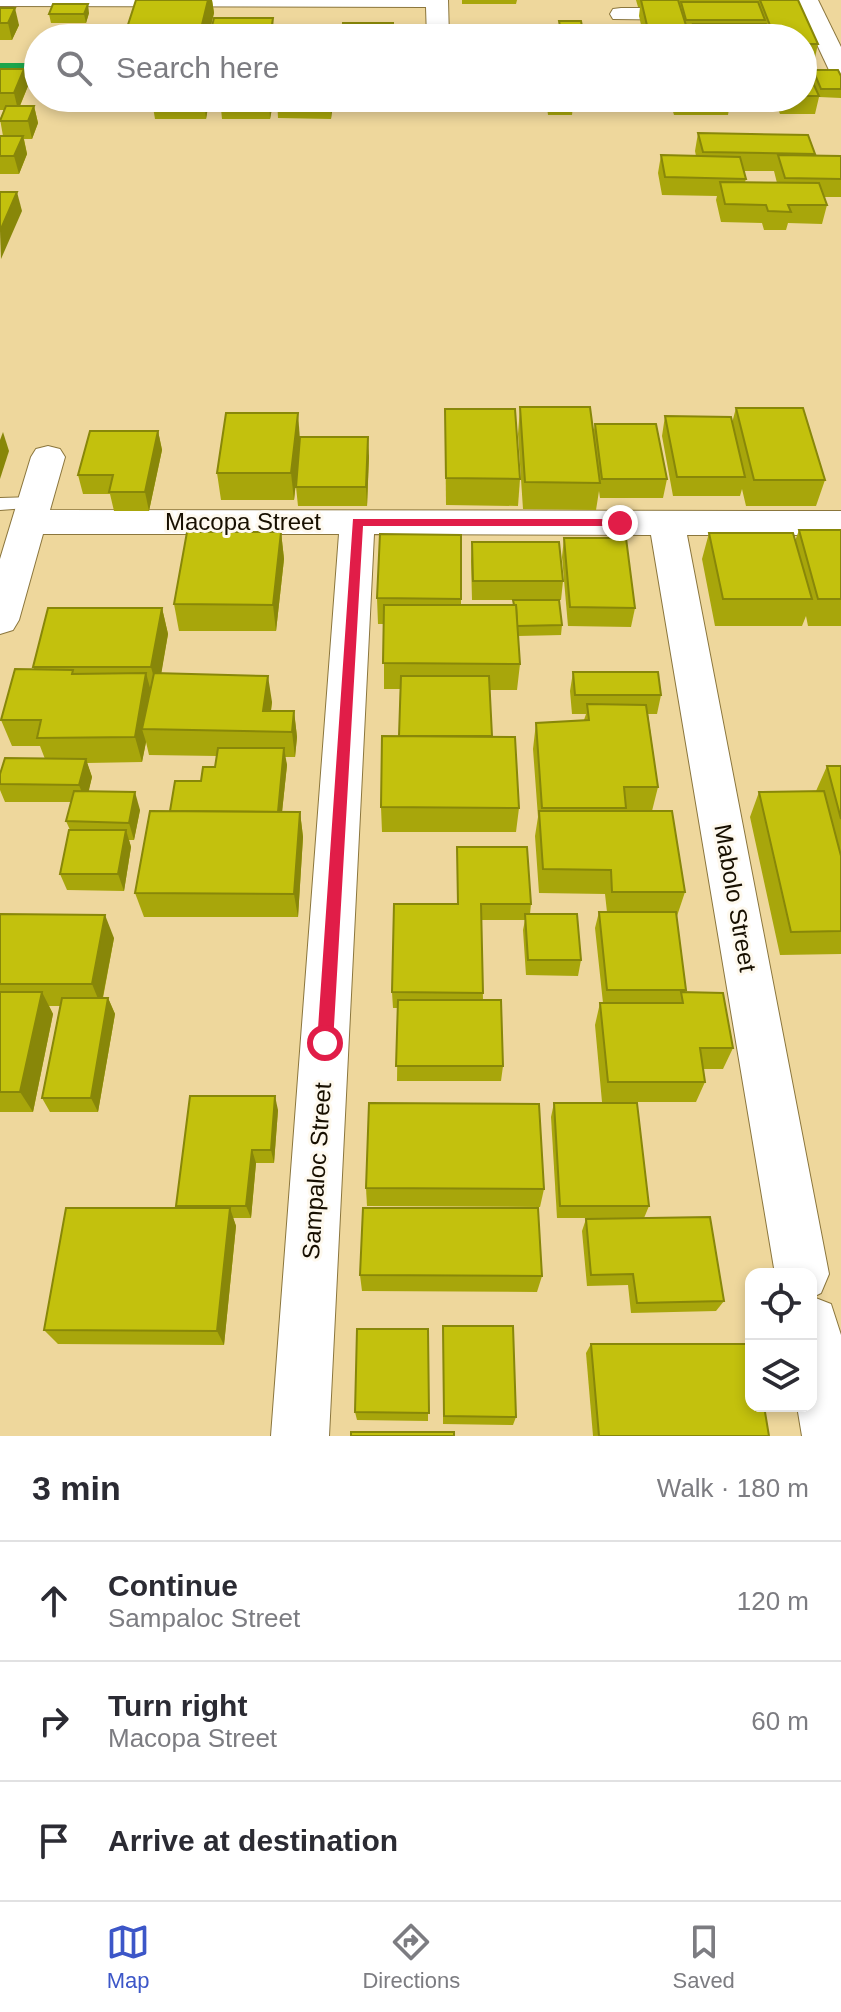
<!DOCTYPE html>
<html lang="en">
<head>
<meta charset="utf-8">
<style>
  body { margin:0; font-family:Arial,sans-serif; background:#f7f7f7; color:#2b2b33 }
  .controls { position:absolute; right:24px; bottom:24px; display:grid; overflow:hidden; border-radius:16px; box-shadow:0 4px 12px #0003 }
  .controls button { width:72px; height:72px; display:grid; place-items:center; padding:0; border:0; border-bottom:2px solid #e1e1e2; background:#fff; color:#2b2b33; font:40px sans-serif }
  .stop { position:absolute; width:24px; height:24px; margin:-18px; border:6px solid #e11d48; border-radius:50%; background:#fff }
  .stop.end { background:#e11d48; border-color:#fff; box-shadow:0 2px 8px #0008 }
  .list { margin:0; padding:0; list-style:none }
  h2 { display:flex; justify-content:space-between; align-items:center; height:104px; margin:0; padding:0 32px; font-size:34px }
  h2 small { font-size:26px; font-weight:400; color:#7c7c81 }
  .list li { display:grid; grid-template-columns:52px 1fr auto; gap:24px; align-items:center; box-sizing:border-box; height:120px; padding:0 32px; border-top:2px solid #e1e1e2 }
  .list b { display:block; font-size:30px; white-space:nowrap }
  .list p { margin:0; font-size:26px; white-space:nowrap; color:#7c7c81 }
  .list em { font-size:26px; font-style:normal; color:#7c7c81 }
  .icon { flex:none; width:44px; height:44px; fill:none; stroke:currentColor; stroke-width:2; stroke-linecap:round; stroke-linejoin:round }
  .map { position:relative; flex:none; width:841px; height:1436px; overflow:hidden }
  .search { position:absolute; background:#fff; box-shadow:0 4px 12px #0003; left:24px; right:24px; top:24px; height:88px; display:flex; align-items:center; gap:20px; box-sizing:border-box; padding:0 28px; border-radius:44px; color:#7c7c81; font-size:30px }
  .sheet { height:464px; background:#fff }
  nav { display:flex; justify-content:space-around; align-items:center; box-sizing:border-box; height:112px; border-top:2px solid #e1e1e2; background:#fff; font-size:22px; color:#7c7c81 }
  nav a { display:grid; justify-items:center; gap:4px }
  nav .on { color:#3c56c8 }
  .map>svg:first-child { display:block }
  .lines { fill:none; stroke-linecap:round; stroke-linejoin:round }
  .river { fill:#1ca54c; fill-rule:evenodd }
  .service-casing { stroke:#8b763d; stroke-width:2 }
  .minor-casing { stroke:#8b763d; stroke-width:2 }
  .service { fill:#fff; fill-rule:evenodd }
  .minor { fill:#fff; fill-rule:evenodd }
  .wall { fill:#a8a60b; fill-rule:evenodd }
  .shaded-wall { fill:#888709 }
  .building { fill:#c3c10d; stroke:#888709; stroke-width:2 }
  .route { fill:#e11d48 }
  .labels { text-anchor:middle; stroke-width:6; stroke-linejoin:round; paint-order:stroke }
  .street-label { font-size:24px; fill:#170f00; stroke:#fef9ee }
</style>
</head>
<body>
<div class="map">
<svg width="841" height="1436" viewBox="0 0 841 1436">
  <rect width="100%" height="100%" fill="#eed79c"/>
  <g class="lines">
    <!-- river -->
    <rect class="river" x="0" y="63" width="38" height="22"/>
    <!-- service casing -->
    <g class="service-casing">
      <path id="service" d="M34,497L40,499L43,503L40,507L0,510V498Z"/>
    </g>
    <!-- minor casing -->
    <g class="minor-casing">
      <g id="minor">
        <path d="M0,0H448L449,38H427L426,7L0,6Z"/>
        <path d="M796,0H818L841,47V77L829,70Z"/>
        <path d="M621,8H693L704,14L693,20L613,19L610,14L613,9Z"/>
        <path d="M48,446L60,449L65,457L50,510L841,511V535H687L829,1274L821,1293L813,1297L831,1304L841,1335V1436H802L797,1406H811V1274H775L651,535L374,534L329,1436H271L339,534H43L19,620L13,630L0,634V559L31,457L36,449Z"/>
      </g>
    </g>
    <!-- service -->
    <use href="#service" class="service"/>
    <!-- minor -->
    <use href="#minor" class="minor"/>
  </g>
  <!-- wall -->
  <g class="wall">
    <path d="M136,0H212L214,13L208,38H124Z"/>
    <path d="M462,0H517L516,4H462Z"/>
    <path d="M636,0H798L818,44L814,62H803V38H691V37H689L690,38H644L639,16L640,7H638Z"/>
    <path d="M0,8L19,25L12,40H0Z"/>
    <path d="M89,13L86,23H51L49,14Z"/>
    <path d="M559,21L583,32V38H560L559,29Z"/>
    <path d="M803,63L811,78L813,70L841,76V98L819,97L815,114H780L774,99L772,109H732L730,103L728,115H674L669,98H803Z"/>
    <path d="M0,69H24L28,86L20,106H34L38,123L32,139H24L27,154L19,174H0V136H3L0,119L4,110H0Z"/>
    <path d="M78,98H108L103,112H78L77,103Z"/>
    <path d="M153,98H207L208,107L206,119H155L152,101Z"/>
    <path d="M220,98H274L270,119H222Z"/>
    <path d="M277,98H345L332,99L331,119L278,118Z"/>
    <rect x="411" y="98" width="50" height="10"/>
    <path d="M546,98H571L573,106L572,115H548Z"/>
    <path d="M575,98H631L630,104H576Z"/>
    <path d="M698,133L815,154V156H841V197H824L827,205L822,224L788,223L786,230H764L762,223L721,222L716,200L717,196L662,195L658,173L661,155L696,156L695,151ZM744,171H774L777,183L745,182L746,179Z"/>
    <path d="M520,407L593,435L595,424L667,479L663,498H600L599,491L596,510L523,509L518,434Z"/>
    <path d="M736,408L825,480L816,506H746L742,489L740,496H673L662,436L665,416L732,423Z"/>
    <path d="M445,409L520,479L518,506L446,505Z"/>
    <path d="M158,431L162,450L149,511H114L110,494H83L78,475Z"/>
    <path d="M300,439L369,456L367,506H298L296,487L298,466L294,500H221L217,473Z"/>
    <path d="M799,530H841V626H808L806,616L802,626H715L702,559L709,533L795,541Z"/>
    <path d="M281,532L284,559L276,631H179L174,604Z"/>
    <path d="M461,535V605H513V600H532H472L471,561L472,542L563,581L561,600H559L562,625L561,635L518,636L520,664L517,690H490L492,736L519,808L516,832H382L381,807L399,736L400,689H384V624H378L377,598Z"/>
    <path d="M564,538L635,608L631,627L568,626L562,557Z"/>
    <path d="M162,608L168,634L161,673L272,702L271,711H294L297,737L295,757H285L287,765L282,812H300L303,837L298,917H144L135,893L170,811L215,767L217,756L149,755L146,742L142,762L87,763L92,777L88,792L140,810L134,840H129L131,847L124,891L67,890L60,874L70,830L66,821L71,802H5L0,790V774L45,759L40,746H12L1,720L34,669L33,667Z"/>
    <path d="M573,672L661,695L657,714H648L658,787L652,811L685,892L677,916H676L686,990L685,992L733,1048L723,1069H703L705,1082L696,1102H602L595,1025L600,1003H603L595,928L599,912H607L605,894L539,893L535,836L538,817L533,749L536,723L584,720L586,714H572L570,691Z"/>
    <path d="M827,766H841V954L780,955L750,817L759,792L816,791Z"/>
    <path d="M457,847L531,904L530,914L581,960L578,976L526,975L523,930L525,920H481L483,1000L503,1066L501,1081H397L398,1008H393L392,992L457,904Z"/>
    <path d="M0,914L114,938L103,998H108L115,1014L98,1112H50L42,1098L60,1006H49L53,1014L33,1112H0Z"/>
    <path d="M554,1103L649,1206L644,1218H557L551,1117Z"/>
    <path d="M278,1110L274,1163H256L251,1218H233L236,1226L224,1345L58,1344L44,1330L177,1208L176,1206Z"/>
    <path d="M366,1188L544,1189L540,1207L367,1206Z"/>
    <path d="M586,1219L724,1301L716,1311L631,1313L628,1285L587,1286L582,1231Z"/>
    <path d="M360,1275L542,1276L537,1292L362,1291Z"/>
    <path d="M443,1326L516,1417L513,1425L443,1424Z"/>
    <path d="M428,1329V1421L357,1420L355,1412Z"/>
    <path d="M591,1344L769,1436H593L586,1353Z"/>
  </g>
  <!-- shaded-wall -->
  <g class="shaded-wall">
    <path d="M208,0H212L214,13L208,38H199Z"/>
    <path d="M88,4L89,13L86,23L84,14Z"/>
    <path d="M15,8L19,25L12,40L8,23Z"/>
    <path d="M273,18L274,38H270Z"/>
    <path d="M24,69L28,86L18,110L14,93Z"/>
    <path d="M103,98H108L103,112L101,103Z"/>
    <path d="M204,98H207L208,107L206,119Z"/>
    <path d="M269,98H274L270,119L269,101Z"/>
    <path d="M330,98H332L333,105L331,119Z"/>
    <path d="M34,106L38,123L32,139L28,121Z"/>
    <path d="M23,136L27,154L19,174L14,156Z"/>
    <path d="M17,192L22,211L1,259L0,231Z"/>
    <path d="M298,413L300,440L294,500L291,473Z"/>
    <path d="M158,431L162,450L149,511L145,492Z"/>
    <path d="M3,432L9,451L0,479V440Z"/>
    <path d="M368,437L369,456L367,506L366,487Z"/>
    <path d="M281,532L284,559L276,631L273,605Z"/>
    <path d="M162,608L168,634L158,693L151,667Z"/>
    <path d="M146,673L153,699L142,729L146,742L142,762L135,737Z"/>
    <path d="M268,676L272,702L268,731L263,711Z"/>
    <path d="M294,711L297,737L295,757L292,732Z"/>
    <path d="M284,748L287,765L280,831L278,814Z"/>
    <path d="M86,759L92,777L86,803L79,785Z"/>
    <path d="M135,792L140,810L134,840L129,823Z"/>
    <path d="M300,812L303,837L298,917L294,894Z"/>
    <path d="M126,830L131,847L124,891L118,874Z"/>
    <path d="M105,915L114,938L101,1006L92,984Z"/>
    <path d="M42,992L53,1014L33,1112L20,1092Z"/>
    <path d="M108,998L115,1014L98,1112L91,1098Z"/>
    <path d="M275,1096L278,1110L274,1163L271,1150Z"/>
    <path d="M252,1150L256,1163L251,1218L246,1206Z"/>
    <path d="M230,1208L236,1226L224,1345L217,1331Z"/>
  </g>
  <!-- building -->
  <g class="building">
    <path d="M136,0H208L199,37H124Z"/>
    <path d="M641,0H678L690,38H650Z"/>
    <path d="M760,0H798L818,44H803V38H775Z"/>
    <path d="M681,2H758L765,20H686Z"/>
    <path d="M53,4H88L84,14H49Z"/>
    <path d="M0,8H15L8,23H0Z"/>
    <path d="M214,18H273L270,38H209Z"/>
    <path d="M559,21H581L583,32H561Z"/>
    <path d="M343,23H393V38H342Z"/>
    <path d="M693,24H766L771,38H698Z"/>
    <path d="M803,63H804L819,96H803Z"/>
    <path d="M0,69H24L14,93H0Z"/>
    <path d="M813,70H838L841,76V89H821Z"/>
    <path d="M78,98H103L101,103H77Z"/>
    <path d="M153,98H204V101H152Z"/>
    <path d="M220,98H269V101H219Z"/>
    <rect x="277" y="98" width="53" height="3"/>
    <path d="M547,98H571L573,106H548Z"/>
    <path d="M6,106H34L28,121H0Z"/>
    <path d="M698,133L808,135L815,154L703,152Z"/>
    <path d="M0,136H23L14,156H0Z"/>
    <path d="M661,155L740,157L746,179L665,177Z"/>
    <path d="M778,155L841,156V179L785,178Z"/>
    <path d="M720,182L819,183L827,205H788L791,212L768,211L766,205L725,204Z"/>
    <path d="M0,192H17L0,231Z"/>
    <path d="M520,407H590L600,483L525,482Z"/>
    <path d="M736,408H803L825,480H754Z"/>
    <path d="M445,409H515L520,479L446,478Z"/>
    <path d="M226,413H298L291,473H217Z"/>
    <path d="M665,416L731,417L745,477H677Z"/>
    <path d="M595,424H656L667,479H602Z"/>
    <path d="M90,431H158L145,492H109L113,475H78Z"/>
    <path d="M300,437H368L366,487H296Z"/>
    <path d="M799,530H841V599H818Z"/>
    <path d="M187,532H281L273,605L174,604Z"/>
    <path d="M709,533H793L812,599H723Z"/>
    <path d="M380,534L461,535V599L377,598Z"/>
    <path d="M564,538H626L635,608L570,607Z"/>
    <path d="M472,542H559L563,581H473Z"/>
    <path d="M513,600H559L562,625L517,626L516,605H514Z"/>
    <path d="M384,605H516L520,664L383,663Z"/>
    <path d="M48,608H162L151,667H33Z"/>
    <path d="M15,669L73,670L72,674L146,673L135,737L37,738L41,720H1Z"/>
    <path d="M573,672H658L661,695H575Z"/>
    <path d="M154,673L268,676L263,711H294L292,732L142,729Z"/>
    <path d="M401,676H489L492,736H399Z"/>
    <path d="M587,704L646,705L658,787H624L626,808H542L536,723L589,720Z"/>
    <path d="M382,736L515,737L519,808L381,807Z"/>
    <path d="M218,748H284L278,812L170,811L175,781H201L203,767H215Z"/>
    <path d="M5,758L86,759L79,785L0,784V774Z"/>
    <path d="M827,766H841V819Z"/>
    <path d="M74,791L135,792L129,823L66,821Z"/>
    <path d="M824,791L841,856V931L791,932L759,792Z"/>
    <path d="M150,811L300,812L294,894L135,893Z"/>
    <path d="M539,811H672L685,892H612L611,870L543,869Z"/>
    <path d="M69,830H126L118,874H60Z"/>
    <path d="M457,847H527L531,904H481L483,993L392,992L394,904H458Z"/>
    <path d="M599,912H676L686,990H607Z"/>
    <path d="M0,914L105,915L92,984H0Z"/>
    <path d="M525,914H577L581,960H528Z"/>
    <path d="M0,992H42L20,1092H0Z"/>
    <path d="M681,992L723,993L733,1048H700L705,1082H608L600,1003H683Z"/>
    <path d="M62,998H108L91,1098H42Z"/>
    <path d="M398,1000H501L503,1066H396Z"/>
    <path d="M190,1096H275L271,1150H252L246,1206H176Z"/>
    <path d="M369,1103L539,1104L544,1189L366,1188Z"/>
    <path d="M554,1103H637L649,1206H560Z"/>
    <path d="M66,1208H230L217,1331L44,1330Z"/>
    <path d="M363,1208H538L542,1276L360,1275Z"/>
    <path d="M710,1217L724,1301L637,1303L633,1274L591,1275L586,1219Z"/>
    <path d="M443,1326H513L516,1417L444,1416Z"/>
    <path d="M357,1329H428L429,1413L355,1412Z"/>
    <path d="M591,1344H751V1406H764L769,1436H599Z"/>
    <rect x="351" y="1432" width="103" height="4"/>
  </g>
  <!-- route -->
  <path class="route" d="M353,519H620L626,523L620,526H363L333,1043L325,1050L317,1043Z"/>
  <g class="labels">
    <!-- street labels -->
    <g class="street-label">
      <text x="243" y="530">Macopa Street</text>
      <text transform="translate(735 898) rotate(80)" y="8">Mabolo Street</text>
      <text transform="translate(317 1171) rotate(-86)" y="8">Sampaloc Street</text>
    </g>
  </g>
</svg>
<div class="controls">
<button><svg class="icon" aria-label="locate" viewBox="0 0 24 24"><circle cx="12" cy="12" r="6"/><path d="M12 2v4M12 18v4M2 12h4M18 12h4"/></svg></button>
<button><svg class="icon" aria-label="layers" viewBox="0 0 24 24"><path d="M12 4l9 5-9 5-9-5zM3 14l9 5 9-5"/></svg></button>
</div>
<div class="stop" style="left:325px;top:1043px"></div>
<div class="stop end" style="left:620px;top:523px"></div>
<div class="search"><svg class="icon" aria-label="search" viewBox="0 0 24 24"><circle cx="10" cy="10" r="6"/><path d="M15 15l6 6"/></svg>Search here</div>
</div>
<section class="sheet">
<h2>3 min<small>Walk · 180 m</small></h2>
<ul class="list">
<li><svg class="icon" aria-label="ahead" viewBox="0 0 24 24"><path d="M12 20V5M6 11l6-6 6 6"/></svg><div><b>Continue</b><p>Sampaloc Street</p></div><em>120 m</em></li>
<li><svg class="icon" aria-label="right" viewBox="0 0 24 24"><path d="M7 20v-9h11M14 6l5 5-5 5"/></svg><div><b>Turn right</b><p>Macopa Street</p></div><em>60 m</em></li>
<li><svg class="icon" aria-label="arrive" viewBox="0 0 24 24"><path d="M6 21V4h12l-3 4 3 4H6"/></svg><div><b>Arrive at destination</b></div></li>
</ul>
</section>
<nav>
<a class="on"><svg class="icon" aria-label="map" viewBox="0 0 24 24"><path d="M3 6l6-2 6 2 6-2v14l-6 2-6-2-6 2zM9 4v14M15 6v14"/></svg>Map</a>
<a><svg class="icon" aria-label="directions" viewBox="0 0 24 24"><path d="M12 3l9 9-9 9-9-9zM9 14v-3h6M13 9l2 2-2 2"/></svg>Directions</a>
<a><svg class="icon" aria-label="saved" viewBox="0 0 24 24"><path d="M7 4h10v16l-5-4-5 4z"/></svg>Saved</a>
</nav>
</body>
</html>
